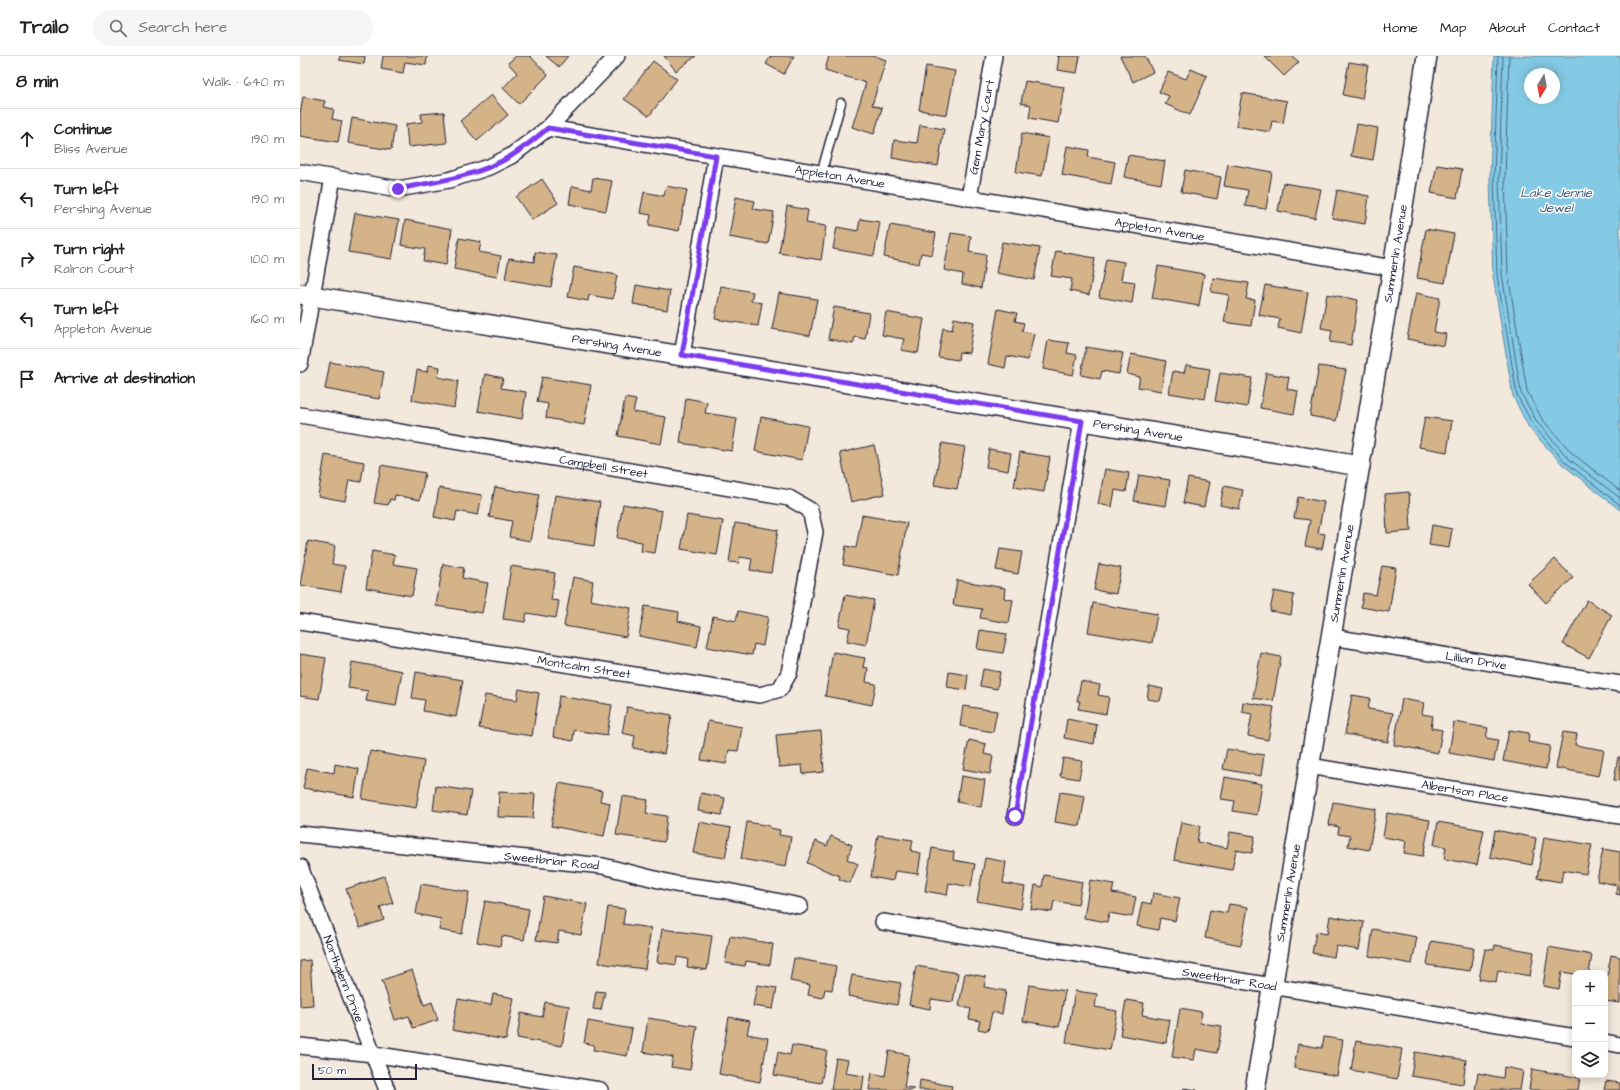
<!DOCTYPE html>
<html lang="en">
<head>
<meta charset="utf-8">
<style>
  body { margin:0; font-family:"Architects Daughter",sans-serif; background:#f6f6f6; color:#222 }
  .controls { position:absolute; right:12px; bottom:12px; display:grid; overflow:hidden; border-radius:8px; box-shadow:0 2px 10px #0003 }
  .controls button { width:36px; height:36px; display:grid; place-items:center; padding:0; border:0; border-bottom:1px solid #e0e0e0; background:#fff; color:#222; font:20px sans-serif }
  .compass { position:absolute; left:1224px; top:12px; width:36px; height:36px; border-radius:50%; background:#fff; box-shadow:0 2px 10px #0003; rotate:190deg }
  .scale { position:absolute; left:12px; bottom:10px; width:105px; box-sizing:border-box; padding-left:4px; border:2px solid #22223b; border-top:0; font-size:11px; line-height:14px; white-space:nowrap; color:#22223b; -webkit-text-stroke:3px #fff; paint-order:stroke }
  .stop { position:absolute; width:12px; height:12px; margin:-9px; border:3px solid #7c3aed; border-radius:50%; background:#fff }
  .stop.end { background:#7c3aed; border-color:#fff; box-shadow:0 1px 4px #0008 }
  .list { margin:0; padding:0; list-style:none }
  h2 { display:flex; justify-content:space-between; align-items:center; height:52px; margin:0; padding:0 16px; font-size:17px }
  h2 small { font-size:13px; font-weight:400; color:#767676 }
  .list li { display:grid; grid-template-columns:26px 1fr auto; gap:12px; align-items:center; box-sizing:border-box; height:60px; padding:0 16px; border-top:1px solid #e0e0e0 }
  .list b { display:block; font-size:15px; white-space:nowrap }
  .list p { margin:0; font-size:13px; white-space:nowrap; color:#767676 }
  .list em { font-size:13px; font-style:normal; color:#767676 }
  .icon { flex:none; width:22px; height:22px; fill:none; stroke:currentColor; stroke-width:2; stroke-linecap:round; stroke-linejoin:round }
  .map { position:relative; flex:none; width:1320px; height:1034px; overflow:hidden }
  header { display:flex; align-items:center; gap:24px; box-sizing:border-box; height:56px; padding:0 20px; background:#fff; border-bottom:1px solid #e0e0e0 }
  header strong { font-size:19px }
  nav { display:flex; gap:22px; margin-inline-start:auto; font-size:14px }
  .search { width:280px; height:36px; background:#f6f6f6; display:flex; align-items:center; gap:10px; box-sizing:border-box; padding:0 14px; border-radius:22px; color:#767676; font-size:15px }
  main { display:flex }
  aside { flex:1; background:#fff }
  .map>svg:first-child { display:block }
  .water { fill:#84cae5; stroke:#5d87a1; fill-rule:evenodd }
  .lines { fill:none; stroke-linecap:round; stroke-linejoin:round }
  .shore { stroke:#49657f; stroke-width:1 }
  .building { fill:#d5b388; stroke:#22223b }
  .service-casing { stroke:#22223b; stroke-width:11 }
  .minor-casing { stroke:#22223b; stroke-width:18 }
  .tertiary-casing { stroke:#22223b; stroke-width:22 }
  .service { stroke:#fff; stroke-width:8 }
  .minor { stroke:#fff; stroke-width:15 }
  .tertiary { stroke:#fff; stroke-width:19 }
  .route { stroke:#7c3aed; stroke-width:5 }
  .labels { text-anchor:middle; stroke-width:3; stroke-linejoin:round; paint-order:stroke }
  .street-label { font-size:12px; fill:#22223b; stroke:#fff }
  .water-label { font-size:13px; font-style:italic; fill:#445d76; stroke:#fff }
</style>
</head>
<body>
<header>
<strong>Trailo</strong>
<div class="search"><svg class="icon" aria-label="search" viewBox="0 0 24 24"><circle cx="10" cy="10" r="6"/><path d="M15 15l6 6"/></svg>Search here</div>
<nav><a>Home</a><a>Map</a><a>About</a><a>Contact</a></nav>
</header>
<main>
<aside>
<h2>8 min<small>Walk · 640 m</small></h2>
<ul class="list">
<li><svg class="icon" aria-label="ahead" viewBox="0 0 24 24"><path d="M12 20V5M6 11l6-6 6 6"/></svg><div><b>Continue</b><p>Bliss Avenue</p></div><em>190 m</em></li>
<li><svg class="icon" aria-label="left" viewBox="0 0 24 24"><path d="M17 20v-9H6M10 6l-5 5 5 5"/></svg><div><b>Turn left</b><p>Pershing Avenue</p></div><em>190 m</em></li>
<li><svg class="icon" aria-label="right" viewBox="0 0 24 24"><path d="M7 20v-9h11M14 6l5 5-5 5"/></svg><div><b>Turn right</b><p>Ralron Court</p></div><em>100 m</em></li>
<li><svg class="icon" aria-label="left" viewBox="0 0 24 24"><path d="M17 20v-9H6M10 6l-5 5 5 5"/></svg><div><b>Turn left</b><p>Appleton Avenue</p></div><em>160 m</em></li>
<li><svg class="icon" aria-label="arrive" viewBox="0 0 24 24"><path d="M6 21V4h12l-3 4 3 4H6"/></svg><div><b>Arrive at destination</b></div></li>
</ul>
</aside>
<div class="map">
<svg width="1320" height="1034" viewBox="0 0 1320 1034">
  <rect width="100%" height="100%" fill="#f2e8db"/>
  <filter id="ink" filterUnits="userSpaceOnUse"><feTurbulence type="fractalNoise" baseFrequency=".025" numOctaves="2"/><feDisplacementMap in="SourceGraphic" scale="8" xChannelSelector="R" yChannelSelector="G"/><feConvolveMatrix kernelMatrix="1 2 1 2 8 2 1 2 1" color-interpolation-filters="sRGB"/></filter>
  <g filter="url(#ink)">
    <!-- water -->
    <path class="water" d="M1194,0H1320V454L1262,408L1229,372L1213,340L1193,220L1190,122ZM1230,18H1254V42H1230Z"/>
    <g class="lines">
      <!-- shore -->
      <g class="shore">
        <path d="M1198,0L1194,122L1197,219L1217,339L1233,369L1264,405L1320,449"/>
        <path d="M1203,0L1199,122L1202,218L1221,337L1237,366L1268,402L1320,442"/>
        <path d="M1209,0L1205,122L1208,218L1227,335L1242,363L1272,397L1320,435"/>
      </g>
    </g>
    <!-- building -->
    <g class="building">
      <path d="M40,0H65L64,8L39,4Z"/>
      <path d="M83,0H127L126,9L105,6L103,17L81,13Z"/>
      <path d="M216,0H230L248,19L219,48L203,32L217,17L208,7Z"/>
      <path d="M246,0H268L259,11Z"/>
      <path d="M364,0H396L376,15Z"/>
      <path d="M471,0H494L484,18L466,8Z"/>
      <path d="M529,0H575L586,4L572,49L582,52L574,78L552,71L566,27L525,14Z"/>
      <path d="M757,0H780L777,17L757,14L759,0Z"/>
      <path d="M820,0H845L853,16L833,26Z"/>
      <path d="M964,0H994L993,1L999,6L984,20Z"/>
      <path d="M353,5L377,23L349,60L324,43Z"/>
      <path d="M1049,6L1068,9L1062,43L1043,39Z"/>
      <path d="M626,10L655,15L647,59L619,54Z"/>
      <path d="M891,13L907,20L890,59L865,48L869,40L859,36L868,16L886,23Z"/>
      <path d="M725,25L764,31L758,67L729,62L731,49L721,47Z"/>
      <path d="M942,37L987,45L983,67L972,65L970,76L936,70Z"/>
      <path d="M191,39L208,59L177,85L160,65Z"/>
      <path d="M3,41L25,45L23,51L34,53L32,63L42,65L38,86L0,80V58Z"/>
      <path d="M144,56L147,87L108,91L106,68L122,66L121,58Z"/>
      <path d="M52,62L95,70L91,94L48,87Z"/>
      <path d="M1057,68L1078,72L1073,104L1051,100Z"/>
      <path d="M620,69L644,73L638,110L592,102L594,84L617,87Z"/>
      <path d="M722,77L749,82L742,120L716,116Z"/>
      <path d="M767,90L789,94L788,101L815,106L811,128L762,119Z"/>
      <path d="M828,99L865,105L861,128L824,121Z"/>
      <path d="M928,108L972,116L966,153L945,150L948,134L924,130Z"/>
      <path d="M1137,109L1162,113L1157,142L1131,137Z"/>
      <path d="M885,114L921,121L917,143L881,136Z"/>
      <path d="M293,122L312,125L306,155L269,148L272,130L291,134Z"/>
      <path d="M242,123L258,147L232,164L216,141Z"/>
      <path d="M983,127L1021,133L1015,162L978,155Z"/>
      <path d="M366,130L387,134L379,175L349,169L351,159L340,157L344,136L364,140Z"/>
      <path d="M1037,134L1069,140L1065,168L1032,162Z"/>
      <path d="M436,141L455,145L453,153L474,156L468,188L429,181Z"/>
      <path d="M487,150L508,154L506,167L526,170L521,204L479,197Z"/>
      <path d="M55,157L99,164L92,203L48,196Z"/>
      <path d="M560,163L580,166L574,200L533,193L537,171L558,175Z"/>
      <path d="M105,164L152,173L146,209L123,205L125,193L101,189Z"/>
      <path d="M590,169L636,177L632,199L621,197L619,208L584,201Z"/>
      <path d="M1126,173L1154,178L1145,227L1117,222Z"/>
      <path d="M651,177L671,180L669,196L686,199L681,232L662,228L663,218L644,214Z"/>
      <path d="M159,182L181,186L179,196L201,200L197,221L154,213Z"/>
      <path d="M702,186L740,192L734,224L696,217Z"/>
      <path d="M756,195L795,202L789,239L770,235L772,223L751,220Z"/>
      <path d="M235,196L257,199L251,231L205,223L209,202L234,206Z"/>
      <path d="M806,203L824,206L821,224L835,226L832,247L799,241Z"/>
      <path d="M858,210L904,218L899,250L852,242Z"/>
      <path d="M274,211L317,219L313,243L289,239L288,245L268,241Z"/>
      <path d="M913,222L949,227L946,243L955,244L951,270L924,266L929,239L911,236Z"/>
      <path d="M336,229L370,235L367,254L333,248Z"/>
      <path d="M965,229L1008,236L1001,277L978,272L980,263L959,259Z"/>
      <path d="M421,230L453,236L451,245L462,247L458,270L415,263Z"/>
      <path d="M479,237L517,243L510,280L472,273Z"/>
      <path d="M1116,237L1140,242L1134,276L1146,278L1144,290L1107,283Z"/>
      <path d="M1027,238L1058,244L1051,289L1030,286L1032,274L1021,272Z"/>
      <path d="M534,251L569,257L565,283L555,281L553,288L528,283Z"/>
      <path d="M698,253L717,257L715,265L724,267L722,275L734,278L728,304L707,300L705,312L688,308Z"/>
      <path d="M586,256L624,263L618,297L601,294L604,283L582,279Z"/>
      <path d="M654,262L674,266L669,297L659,296L658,304L638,301L643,272L652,274Z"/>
      <path d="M748,284L769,287L767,297L777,299L773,319L743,313Z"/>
      <path d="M786,291L823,297L819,318L802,315L800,323L781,319Z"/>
      <path d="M831,298L866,305L861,335L838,331L840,321L827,318Z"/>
      <path d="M30,306L84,316L79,343L25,333Z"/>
      <path d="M128,309L140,311L138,321L158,325L154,352L112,344L117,314L127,316Z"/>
      <path d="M886,309L910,313L905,343L869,337L873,315L884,317Z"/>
      <path d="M1019,310L1046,314L1036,365L1010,360Z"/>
      <path d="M920,317L952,322L947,351L915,345Z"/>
      <path d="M966,317L989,321L987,333L998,335L994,358L960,352Z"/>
      <path d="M185,318L203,322L201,332L226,336L222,363L178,355Z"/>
      <path d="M242,321L291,329L284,369L246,362L248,348L237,346Z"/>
      <path d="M325,342L336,344L333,356L366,361L361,388L318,380Z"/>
      <path d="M386,342L407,346L405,357L437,362L432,395L380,387Z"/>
      <path d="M461,361L508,370L502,404L455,395Z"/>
      <path d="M1125,361L1152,365L1147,396L1119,391Z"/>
      <path d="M642,387L665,391L657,433L634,429Z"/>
      <path d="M574,389L585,438L551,446L540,397Z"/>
      <path d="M689,393L711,397L708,415L686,411Z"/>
      <path d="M720,396L750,401L744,436L714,431Z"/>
      <path d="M25,399L64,406L61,426L49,424L45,445L18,440Z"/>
      <path d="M81,409L125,417L120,444L95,439L94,444L90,443L88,449L74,447Z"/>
      <path d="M805,413L829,417L826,436L815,434L812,451L798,448Z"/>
      <path d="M839,419L870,424L866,450L834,445Z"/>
      <path d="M888,422L909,426L904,451L883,447Z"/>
      <path d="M924,430L943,434L939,453L920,449Z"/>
      <path d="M195,431L239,439L230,485L209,481L212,465L189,461Z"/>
      <path d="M139,432L182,439L178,459L157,455L155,465L134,461Z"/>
      <path d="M1109,436L1111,475L1087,477L1085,438Z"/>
      <path d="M255,439L300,446L294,490L248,483Z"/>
      <path d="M998,441L1024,446L1018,477L1025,478L1022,493L1005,490L1010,464L994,462Z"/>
      <path d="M323,448L362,455L355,497L341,495L342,486L317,482Z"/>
      <path d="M387,459L423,465L417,499L381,493Z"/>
      <path d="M562,459L607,467L598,519L543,509L546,490L556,492Z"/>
      <path d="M435,467L478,474L471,517L450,514L452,503L440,501L439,507L429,506Z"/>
      <path d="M1132,469L1152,473L1149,492L1129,489Z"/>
      <path d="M8,485L35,490L32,508L45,510L41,536L0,529Z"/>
      <path d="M700,493L722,496L718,518L696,514Z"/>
      <path d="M72,495L95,499L93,508L117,512L112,540L66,532Z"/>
      <path d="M1255,503L1273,522L1246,547L1228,528Z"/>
      <path d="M143,508L164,512L162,522L188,527L182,557L136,550Z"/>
      <path d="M799,508L821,512L816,538L794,534Z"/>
      <path d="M211,510L255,517L251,544L259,545L256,562L227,557L225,566L203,563Z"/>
      <path d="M1082,510L1096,512L1089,556L1061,551L1063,537L1076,539Z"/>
      <path d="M273,521L293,525L290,544L331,552L326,581L264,570Z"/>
      <path d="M657,524L705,532L704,542L713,544L709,567L680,562L682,553L653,549Z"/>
      <path d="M974,535L994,539L991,559L970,555Z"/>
      <path d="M545,539L574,544L566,589L547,585L550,572L539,570Z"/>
      <path d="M1287,544L1312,559L1289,602L1263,588Z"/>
      <path d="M793,547L857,558L852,587L788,576Z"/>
      <path d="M345,550L379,556L378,565L401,570L397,591L339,580Z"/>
      <path d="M438,555L468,561L463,590L454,588L452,599L407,591L413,560L436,565Z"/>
      <path d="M680,574L707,578L703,597L677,593Z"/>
      <path d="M533,596L565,602L563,611L568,612L566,626L576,628L572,649L525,640Z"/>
      <path d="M961,597L981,601L973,645L953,642Z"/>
      <path d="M0,598L26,602L19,643L0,640Z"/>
      <path d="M52,606L102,615L96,650L66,645L68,635L48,632Z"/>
      <path d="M683,613L700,616L697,633L680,630Z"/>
      <path d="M116,616L163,624L156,661L123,655L125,644L112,642Z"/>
      <path d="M649,616L668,619L666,634L647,631Z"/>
      <path d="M781,625L800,629L798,639L809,641L806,658L778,653L780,645H777Z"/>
      <path d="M849,630L863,633L860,645L847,643Z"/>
      <path d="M219,633L239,637L232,680L179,672L185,639L217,644Z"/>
      <path d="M1052,639L1070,642L1068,653L1093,657L1088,686L1045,678Z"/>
      <path d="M259,640L312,649L307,679L274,674L273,685L253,681Z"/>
      <path d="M1102,643L1124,647L1122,658L1133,660L1131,672L1142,674L1138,697L1094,689Z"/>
      <path d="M943,646L974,651L968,684L948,680L952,658L942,656Z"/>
      <path d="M663,650L697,655L693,676L660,670Z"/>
      <path d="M327,651L372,659L364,698L333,692L335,680L322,677Z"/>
      <path d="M767,663L797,669L794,688L764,682Z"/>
      <path d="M408,665L442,671L438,695L429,694L426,708L401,704Z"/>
      <path d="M1154,666L1188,672L1186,682L1198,684L1194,705L1149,697Z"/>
      <path d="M1209,674L1229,677L1228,686L1250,690L1246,713L1203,705Z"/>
      <path d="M521,675L524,716L503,718L502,709L479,711L476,679Z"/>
      <path d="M1263,676L1277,678L1275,689L1304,694L1299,720L1256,712Z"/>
      <path d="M669,684L686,688L684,698L693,700L690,718L663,713Z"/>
      <path d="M927,693L964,699L961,720L923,713Z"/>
      <path d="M70,695L124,705L116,752L62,743Z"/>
      <path d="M1318,701H1320V725L1314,724Z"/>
      <path d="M763,702L782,705L779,723L760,720Z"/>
      <path d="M35,708L59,713L54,741L3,732L7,712L34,717Z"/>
      <path d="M661,720L685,724L681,751L657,746Z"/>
      <path d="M925,721L962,728L957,759L933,755L935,745L921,743Z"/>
      <path d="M259,727L302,735L300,745L310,747L304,780L251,770Z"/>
      <path d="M136,730L171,735L167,759L133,754Z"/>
      <path d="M199,736L235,738L233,762L198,761Z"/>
      <path d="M760,736L785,740L780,770L755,766Z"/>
      <path d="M401,737L425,742L422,759L398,755Z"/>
      <path d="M322,740L348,744L346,757L367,760L364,786L316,779Z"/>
      <path d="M1033,746L1076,753L1069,794L1048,790L1050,780L1038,778L1039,771L1029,769Z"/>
      <path d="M1087,757L1130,764L1123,800L1104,797L1106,785L1083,781Z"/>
      <path d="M399,766L431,772L425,802L393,797Z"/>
      <path d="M447,766L470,770V772L480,774L479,779L491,781L486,811L441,803Z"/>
      <path d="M881,766L900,770L897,786L927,792L930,776L955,780L952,797L936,794L932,814L874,804Z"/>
      <path d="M1138,766L1184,774L1177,809L1144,803L1146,791L1134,789Z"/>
      <path d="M1195,774L1236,782L1232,809L1190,801Z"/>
      <path d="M578,779L613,784L611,795L621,797L618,818L595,815L593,825L571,821Z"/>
      <path d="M531,780L552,789L547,803L558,808L550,827L539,823L540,820L507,807L516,785L527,790Z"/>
      <path d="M1244,781L1292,789L1286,818L1263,814L1261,826L1237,822Z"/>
      <path d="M632,792L654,796L653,804L675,808L671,831L649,827L647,839L625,835Z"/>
      <path d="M1303,793L1320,796V839L1316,838L1317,829L1297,825Z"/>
      <path d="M685,802L706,806L703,827L725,831L721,853L677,845Z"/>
      <path d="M744,819L782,826L778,849L754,845L752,856L731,853L735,829L742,831Z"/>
      <path d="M84,820L93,847L80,851L84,864L60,872L46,833Z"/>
      <path d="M790,824L814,828L812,837L836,841L832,861L809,857L807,866L784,862Z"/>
      <path d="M121,828L169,836L162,878L139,874L141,863L116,858Z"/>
      <path d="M853,837L880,842L875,865L860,862L858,874L837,870L842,846L851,848Z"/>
      <path d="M243,840L287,848L281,879L259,875L257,887L236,884Z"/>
      <path d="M185,845L229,853L224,884L202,880L200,890L177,886Z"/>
      <path d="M929,848L948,851L941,889L905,882L910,854L927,857Z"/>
      <path d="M308,851L325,853L323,868L351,872L345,913L299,907Z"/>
      <path d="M1030,860L1064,866L1059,894L1036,890L1034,901L1012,897L1016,876L1027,878Z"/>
      <path d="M362,873L412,880L407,914L387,911L388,903L377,901L376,909L357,906Z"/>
      <path d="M1073,873L1117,881L1112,908L1069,900Z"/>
      <path d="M430,880L473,888L470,909L446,905L445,910L425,907Z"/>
      <path d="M1131,885L1174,892L1170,915L1127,909Z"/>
      <path d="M1195,889L1234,896L1230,920L1198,914L1196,926L1179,923L1185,893L1194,894Z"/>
      <path d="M1249,891L1292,899L1289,917H1275V918L1262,916L1259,933L1243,930Z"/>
      <path d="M1311,899L1320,901V947L1305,945V920L1307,921Z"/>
      <path d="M494,902L536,910L532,934L525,933L523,942L508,939L510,929L490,925Z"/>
      <path d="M10,904L13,949L0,950V905Z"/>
      <path d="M616,910L658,917L653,946L631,943L630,953L609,949Z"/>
      <path d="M112,914L124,949L132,946L138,964L113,972L109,960L95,964L82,924Z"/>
      <path d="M665,917L686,921L684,931L706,935L702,958L692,956L688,975L678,973L680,965L669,963L671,953L659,950Z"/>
      <path d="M552,919L601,927L597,949L548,940Z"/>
      <path d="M457,929L477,932L473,953L453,950Z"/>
      <path d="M729,929L765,935L759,971L723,965Z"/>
      <path d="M296,935L305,936L301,954L293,953Z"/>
      <path d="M775,935L797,938L795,951L817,955L810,994L766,986Z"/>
      <path d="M193,938L214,942L206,984L152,974L158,943L191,949Z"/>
      <path d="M826,944L844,947L842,959L870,964L866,987L820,979Z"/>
      <path d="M245,946L269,950L262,990L217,982L221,957L242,961Z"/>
      <path d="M880,952L902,956L900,967L922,970L917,997L896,993L894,1004L872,1001Z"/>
      <path d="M429,961L450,965L447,978L468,982L460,1026L419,1018Z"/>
      <path d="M348,962L397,970L390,1014L371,1011L373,1001L343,996Z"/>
      <path d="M288,965L332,973L327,1000L293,994L294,989L284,987Z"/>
      <path d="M1024,981L1043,984L1037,1020L994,1012L998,988L1022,992Z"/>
      <path d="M1056,985L1102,993L1097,1023L1051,1014Z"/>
      <path d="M492,989L527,995L521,1027L474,1019L478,996L490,999Z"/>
      <path d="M589,995L609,999L604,1031L613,1032V1034H569L572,1017L585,1020Z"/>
      <path d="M1115,996L1166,1004L1163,1028L1111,1020Z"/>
      <path d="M536,1002L548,1004L545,1017L564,1020L562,1034H531Z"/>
      <path d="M1204,1011L1223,1015L1220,1034H1175L1178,1017L1203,1022Z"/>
      <path d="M1232,1013L1280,1022L1278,1034H1229Z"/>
      <path d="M620,1024L652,1030L651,1034H619Z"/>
      <path d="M1306,1025L1320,1027V1034H1304Z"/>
      <path d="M884,1032L897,1034H883Z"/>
    </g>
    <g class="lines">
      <!-- service casing -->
      <g class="service-casing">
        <path id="service" d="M521,118L541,47"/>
      </g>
      <!-- minor casing -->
      <g class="minor-casing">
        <g id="minor">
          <path id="s1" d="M248,72L1093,212"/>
          <path d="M0,116L98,133L149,124L189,111L211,100L248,72L317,0"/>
          <path id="s2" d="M669,142L694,0"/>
          <path d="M382,299L416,100"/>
          <path d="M0,308L33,121"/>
          <path id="s3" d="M0,359L489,442L510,454L515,476L489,617L480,633L460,639L0,566"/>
          <path id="s4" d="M1032,581L1320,628"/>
          <path id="s5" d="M1009,710L1320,760"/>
          <path d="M715,760L782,365"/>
          <path id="s6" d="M0,778L303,810L375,828L422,834L500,850"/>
          <path id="s7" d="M0,811L87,1034"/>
          <path id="s8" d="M583,866L972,930L1275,981"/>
          <path d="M1305,986L1320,989"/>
          <path d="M0,990L73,998L300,1034"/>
        </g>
      </g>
      <!-- tertiary casing -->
      <g class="tertiary-casing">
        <g id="tertiary">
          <path id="s9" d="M0,238L1060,410"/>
          <path id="s10" d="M955,1034L1093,212L1127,0"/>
        </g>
      </g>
      <!-- service -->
      <use href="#service" class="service"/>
      <!-- minor -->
      <use href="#minor" class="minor"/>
      <!-- tertiary -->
      <use href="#tertiary" class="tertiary"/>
    </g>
  </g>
  <g class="lines" filter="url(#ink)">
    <!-- route -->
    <path class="route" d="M98,133C137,125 177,121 211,100C224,92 236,82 248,72L416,100L382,299L782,365L715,760"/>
  </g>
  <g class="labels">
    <!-- street labels -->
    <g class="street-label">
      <text dy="4" stroke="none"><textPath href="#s2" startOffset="72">Gem Mary Court</textPath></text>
      <text dy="4" stroke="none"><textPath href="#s1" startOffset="296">Appleton Avenue</textPath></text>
      <text dy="4" stroke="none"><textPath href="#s1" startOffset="620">Appleton Avenue</textPath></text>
      <text dy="4" stroke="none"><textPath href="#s10" startOffset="848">Summerlin Avenue</textPath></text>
      <text dy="4" stroke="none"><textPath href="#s9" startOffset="321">Pershing Avenue</textPath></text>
      <text dy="4" stroke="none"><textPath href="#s9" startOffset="849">Pershing Avenue</textPath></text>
      <text dy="4" stroke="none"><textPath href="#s3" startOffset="308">Campbell Street</textPath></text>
      <text dy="4" stroke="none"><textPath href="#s10" startOffset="524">Summerlin Avenue</textPath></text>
      <text dy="4" stroke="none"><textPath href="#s4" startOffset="146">Lillian Drive</textPath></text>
      <text transform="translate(284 611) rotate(9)" y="4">Montcalm Street</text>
      <text dy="4" stroke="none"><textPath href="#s5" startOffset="158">Albertson Place</textPath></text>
      <text dy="4" stroke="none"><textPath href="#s6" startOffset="253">Sweetbriar Road</textPath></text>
      <text dy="4" stroke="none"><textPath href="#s10" startOffset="200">Summerlin Avenue</textPath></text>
      <text dy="4" stroke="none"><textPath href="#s7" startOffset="120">Northglenn Drive</textPath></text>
      <text dy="4" stroke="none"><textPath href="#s8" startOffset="351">Sweetbriar Road</textPath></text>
    </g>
    <!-- water labels -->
    <g class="water-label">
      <text x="1256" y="141">Lake Jennie<tspan x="1256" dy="15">Jewel</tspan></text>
    </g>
  </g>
</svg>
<div class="controls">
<button>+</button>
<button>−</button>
<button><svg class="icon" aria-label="layers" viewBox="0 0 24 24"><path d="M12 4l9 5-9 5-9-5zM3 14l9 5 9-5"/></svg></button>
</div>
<svg class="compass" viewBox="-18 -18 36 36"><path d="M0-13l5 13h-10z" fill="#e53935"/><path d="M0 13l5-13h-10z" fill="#767676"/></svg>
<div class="scale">50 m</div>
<div class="stop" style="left:715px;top:760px"></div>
<div class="stop end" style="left:98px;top:133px"></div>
</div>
</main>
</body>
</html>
